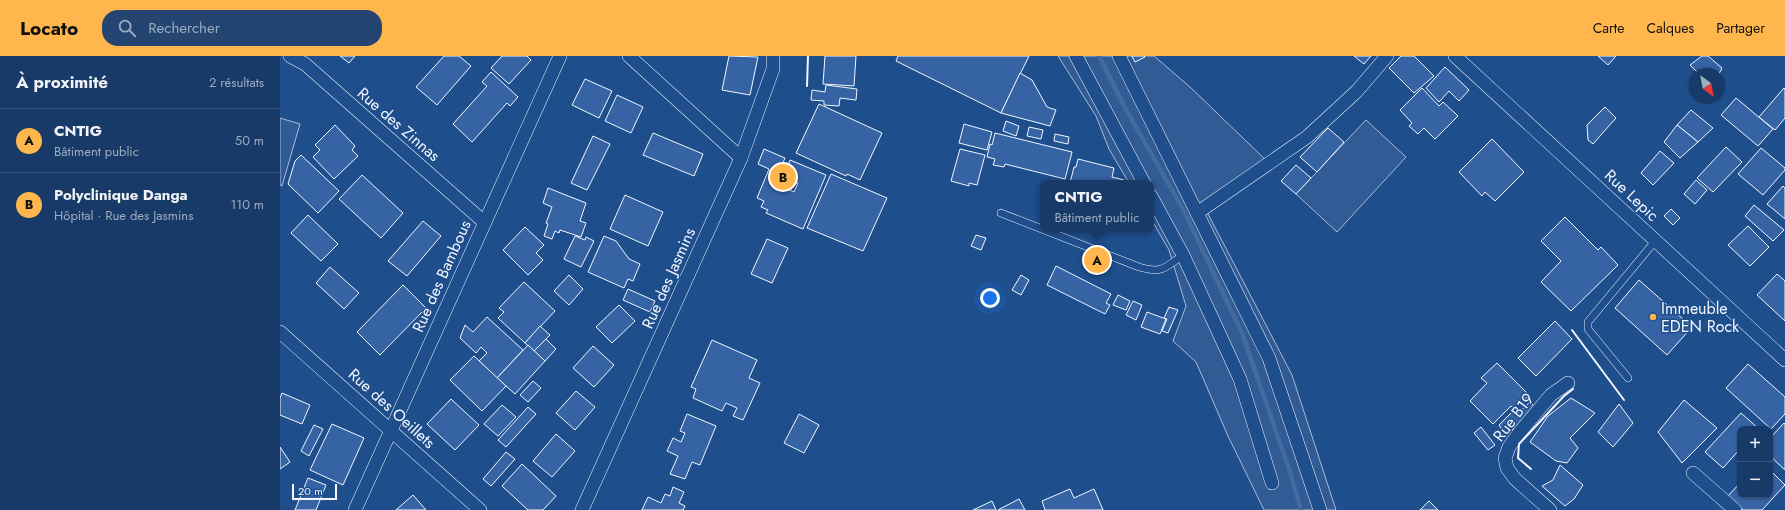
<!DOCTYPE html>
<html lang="fr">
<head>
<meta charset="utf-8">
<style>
  body { margin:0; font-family:Jost,sans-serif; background:#244571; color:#f1f3f6 }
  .controls { position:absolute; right:12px; bottom:12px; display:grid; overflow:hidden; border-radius:8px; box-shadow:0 1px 3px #0004 }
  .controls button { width:36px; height:36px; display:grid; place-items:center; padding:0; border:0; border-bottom:1px solid #36547d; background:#173a69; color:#f1f3f6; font:20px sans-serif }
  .compass { position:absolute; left:1409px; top:12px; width:36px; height:36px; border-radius:50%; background:#173a69; box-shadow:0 1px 3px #0004; rotate:148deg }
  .scale { position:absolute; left:12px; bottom:10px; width:45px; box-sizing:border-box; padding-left:4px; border:2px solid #f2f6ff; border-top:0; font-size:11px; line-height:14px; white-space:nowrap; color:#f2f6ff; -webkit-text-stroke:3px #1f4e8c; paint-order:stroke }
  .you { position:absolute; left:710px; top:242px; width:14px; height:14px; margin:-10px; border:3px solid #fff; border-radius:50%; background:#1a73e8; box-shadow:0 0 0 6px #1a73e833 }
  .badge { display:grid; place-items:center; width:26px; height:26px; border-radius:50%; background:#ffb74d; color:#111; font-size:13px; font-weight:700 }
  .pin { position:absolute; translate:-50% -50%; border:2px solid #fff; box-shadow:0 1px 4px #0006 }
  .popup { position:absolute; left:760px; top:124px; width:114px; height:52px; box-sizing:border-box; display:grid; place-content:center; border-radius:8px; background:#173a69; filter:drop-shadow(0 1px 3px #0005); font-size:13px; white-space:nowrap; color:#9eadc0 }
  .popup b { font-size:15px; color:#f1f3f6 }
  .popup::after { content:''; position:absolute; left:50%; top:100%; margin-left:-8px; border:8px solid transparent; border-top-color:#173a69 }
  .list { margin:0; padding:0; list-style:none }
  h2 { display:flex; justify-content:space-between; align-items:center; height:52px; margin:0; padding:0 16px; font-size:17px }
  h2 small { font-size:13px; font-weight:400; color:#9eadc0 }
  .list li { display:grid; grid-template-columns:26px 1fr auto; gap:12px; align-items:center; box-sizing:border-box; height:64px; padding:0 16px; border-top:1px solid #36547d }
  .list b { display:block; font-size:15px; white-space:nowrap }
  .list p { margin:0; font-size:13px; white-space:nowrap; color:#9eadc0 }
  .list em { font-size:13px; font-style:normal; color:#9eadc0 }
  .icon { flex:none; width:22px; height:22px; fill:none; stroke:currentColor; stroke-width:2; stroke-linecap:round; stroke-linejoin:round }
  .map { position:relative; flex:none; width:1505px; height:454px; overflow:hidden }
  header { display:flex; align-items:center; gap:24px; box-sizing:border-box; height:56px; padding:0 20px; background:#ffb74d; color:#111 }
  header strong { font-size:19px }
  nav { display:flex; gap:22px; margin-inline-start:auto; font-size:14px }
  .search { width:280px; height:36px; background:#244571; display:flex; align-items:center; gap:10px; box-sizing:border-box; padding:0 14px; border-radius:16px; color:#9eadc0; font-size:15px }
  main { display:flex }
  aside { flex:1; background:#173a69 }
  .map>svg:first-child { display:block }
  .built { fill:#305b95; stroke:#a8bbd7 }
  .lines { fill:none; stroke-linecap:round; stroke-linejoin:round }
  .stream { stroke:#446ba0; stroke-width:4.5 }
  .building { fill:#3563a3; stroke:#f2f6ff }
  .lane-casing { stroke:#f2f6ff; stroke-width:8 }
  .street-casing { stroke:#f2f6ff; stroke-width:14 }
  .lane { stroke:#1f4e8c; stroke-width:7 }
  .street { stroke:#1f4e8c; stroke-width:13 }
  .wall { stroke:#f2f6ff; stroke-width:2 }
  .poi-dot { fill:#ffb74d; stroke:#1f4e8c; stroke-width:1.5 }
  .labels { text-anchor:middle; stroke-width:3; stroke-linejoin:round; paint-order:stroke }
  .street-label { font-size:16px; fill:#f2f6ff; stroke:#1f4e8c }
  .poi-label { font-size:16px; fill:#f2f6ff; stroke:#1f4e8c; text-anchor:start }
</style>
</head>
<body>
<header>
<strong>Locato</strong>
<div class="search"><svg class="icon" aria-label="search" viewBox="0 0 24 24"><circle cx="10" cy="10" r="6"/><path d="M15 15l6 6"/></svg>Rechercher</div>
<nav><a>Carte</a><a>Calques</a><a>Partager</a></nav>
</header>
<main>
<aside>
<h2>À proximité<small>2 résultats</small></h2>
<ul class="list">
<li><span class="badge">A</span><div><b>CNTIG</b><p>Bâtiment public</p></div><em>50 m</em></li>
<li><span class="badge">B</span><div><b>Polyclinique Danga</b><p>Hôpital · Rue des Jasmins</p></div><em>110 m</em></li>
</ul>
</aside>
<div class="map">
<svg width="1505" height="454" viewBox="0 0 1505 454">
  <rect width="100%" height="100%" fill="#1f4e8c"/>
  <!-- built -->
  <g class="built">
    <path d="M778,0H874L910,31L992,110L927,156L1012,319L1056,454H984L948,380L916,306L893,285L906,250L889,194L871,163V127H849L829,93L816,60Z"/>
    <path d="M0,62L20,68L2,130L0,129Z"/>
    <path d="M1086,64L1126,101L1057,176L1016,138Z"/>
  </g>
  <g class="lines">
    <!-- stream -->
    <path class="stream" d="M819,0L844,50L904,155L962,277L1009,413L1021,454"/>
  </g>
  <!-- building -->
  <g class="building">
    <path d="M60,0H75L69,7Z"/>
    <path d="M164,0H179L191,10L157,49L136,31Z"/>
    <path d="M222,0H247L251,4L229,28L211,12Z"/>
    <path d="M449,0L478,1L470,39L442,34Z"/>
    <path d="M545,0H576L574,30L543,28Z"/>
    <path d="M618,0H749L721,57L616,5Z"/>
    <path d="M852,0H864L865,1L855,6Z"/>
    <path d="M1074,0H1091L1084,8Z"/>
    <path d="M1121,0H1134L1154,20L1134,37L1109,12Z"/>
    <path d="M1318,0H1336L1328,9Z"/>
    <path d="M1422,0H1428L1442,12L1439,18H1419L1410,9Z"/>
    <path d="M1165,11L1189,34L1179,45L1169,35L1159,46L1146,32Z"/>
    <path d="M211,16L238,41L230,50L227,47L192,86L173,68L207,30L202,26Z"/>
    <path d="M740,17L752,24L767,51L776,54L770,70L721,57Z"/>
    <path d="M305,23L332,35L319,62L292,49Z"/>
    <path d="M546,29L577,33L576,44L560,42L559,50L544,49V45L531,44L532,34L545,36Z"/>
    <path d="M1142,32L1159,50L1163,46L1178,60L1155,83L1144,72L1138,78L1129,70L1132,67L1120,54Z"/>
    <path d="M1504,32L1505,33V62L1495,74L1479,61Z"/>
    <path d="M337,39L363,51L351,77L325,65Z"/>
    <path d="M1456,42L1493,73L1478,90L1441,59Z"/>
    <path d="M539,48L602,77L580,124L567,118L566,120L516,97Z"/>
    <path d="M1325,51L1336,62L1313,88L1308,84L1307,69Z"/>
    <path d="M1411,54L1433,72L1418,86L1397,69Z"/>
    <path d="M726,65L739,70L736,80L723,75Z"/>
    <path d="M684,68L712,76L707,94L679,87Z"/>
    <path d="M55,69L75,90L72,94L78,100L54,123L33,101L40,94L35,89Z"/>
    <path d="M1397,69L1418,86L1400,102L1384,86Z"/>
    <path d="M749,71L763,74L761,83L747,80Z"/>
    <path d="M1048,72L1064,86L1037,116L1020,101Z"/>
    <path d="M373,77L423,98L414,120L363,99Z"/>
    <path d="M715,77L792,96L785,123L725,108L724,111L713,109L715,103L707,101L710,88L712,89Z"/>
    <path d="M775,78L789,81L788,88L774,85Z"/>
    <path d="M313,80L330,88L307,134L291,127Z"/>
    <path d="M1212,83L1244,116L1215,145L1205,136L1202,140L1179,116Z"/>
    <path d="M1446,91L1462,106L1433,136L1417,122Z"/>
    <path d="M1481,92L1505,112V114L1483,139L1458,118Z"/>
    <path d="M484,93L505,102L494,127L514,136L518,127L503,121L510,104L546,119L523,173L486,157L488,154L481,151L484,145L477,142L489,113L478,108Z"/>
    <path d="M680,93L705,99L697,129L689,127V130L671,125Z"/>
    <path d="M1380,95L1394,107L1373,129L1361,117Z"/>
    <path d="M21,99L59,135L38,157L8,128L15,105Z"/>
    <path d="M798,103L834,112L832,121L844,124L843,127H790L794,111H796Z"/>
    <path d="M1016,109L1031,122L1016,138L1001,125Z"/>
    <path d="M551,118L607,142L583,195L527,172Z"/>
    <path d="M82,119L123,157L101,182L59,143Z"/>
    <path d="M1416,124L1427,134L1415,148L1404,138Z"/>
    <path d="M1503,130L1505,132V163L1487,148Z"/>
    <path d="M268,132L306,147L300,165L306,167L301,181L280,174L279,177L275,175L272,183L264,180L268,168L266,167L272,151L263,147Z"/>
    <path d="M345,139L383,156L368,190L330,173Z"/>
    <path d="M1474,149L1504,174L1493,185L1465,160Z"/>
    <path d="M1391,153L1400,162L1393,169L1384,160Z"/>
    <path d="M28,159L58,188L41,205L11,177Z"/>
    <path d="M1285,161L1318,194L1321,191L1338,209L1291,255L1261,226L1281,205L1261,185Z"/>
    <path d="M143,165L161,180L127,220L108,205Z"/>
    <path d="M1468,170L1489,191L1470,210L1448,189Z"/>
    <path d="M245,171L264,189L256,197L263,204L248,219L223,194Z"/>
    <path d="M696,179L706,182L701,194L691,190Z"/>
    <path d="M295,180L305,184L306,181L314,185L301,211L284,203Z"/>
    <path d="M324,180L336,185L349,203L360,208L353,225L348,223L344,232L308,216Z"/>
    <path d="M487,183L508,192L492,227L471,218Z"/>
    <path d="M776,210L831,238L826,247L830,249L825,258L767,229Z"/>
    <path d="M50,211L79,237L64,253L36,227Z"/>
    <path d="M1497,218L1505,225V265L1477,239Z"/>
    <path d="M289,219L303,233L289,249L274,235Z"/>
    <path d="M741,219L749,224L741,239L732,234Z"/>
    <path d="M1359,224L1412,271L1387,299L1335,252Z"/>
    <path d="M244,226L275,255L245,287L218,262L224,256L219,252Z"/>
    <path d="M123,229L146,252L100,299L77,276Z"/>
    <path d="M348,233L375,245L370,256L343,244Z"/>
    <path d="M838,239L850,245L846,254L833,249Z"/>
    <path d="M853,245L862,249L856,264L846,259Z"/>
    <path d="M339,249L355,265L332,287L316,271Z"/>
    <path d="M889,251L898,254L888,277L882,275L887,263L884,262Z"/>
    <path d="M867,256L886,263L880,278L861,271Z"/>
    <path d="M207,261L243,294L217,322L199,305L207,297L201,291L196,297L180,282L185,269L193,276Z"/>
    <path d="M1275,265L1292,283L1256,320L1238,302Z"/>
    <path d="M260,270L270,279L254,295L245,287Z"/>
    <path d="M266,283L276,293L265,305L254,295Z"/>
    <path d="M432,284L477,304L469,322L480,327L463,364L453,360L457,352L446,347L442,355L413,342L416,333L411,331Z"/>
    <path d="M248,289L265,305L235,338L217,322Z"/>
    <path d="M313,290L334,309L314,331L293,312Z"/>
    <path d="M194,300L226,330L202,355L170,324Z"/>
    <path d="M1217,307L1249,339L1235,353L1231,350L1213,368L1190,345L1207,327L1201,322Z"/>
    <path d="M1468,308L1505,341V358L1491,373L1446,332Z"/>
    <path d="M253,325L261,332L248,346L240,339Z"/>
    <path d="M296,335L315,351L295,374L276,357Z"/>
    <path d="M2,337L30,349L22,368L0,359V342Z"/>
    <path d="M1291,342L1315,357L1290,382L1298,392L1287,407L1276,405L1250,386L1268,360Z"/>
    <path d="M171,343L199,369L175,394L147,368Z"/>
    <path d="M1404,344L1437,372L1402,407L1378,376Z"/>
    <path d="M1250,346L1255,351L1226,380L1219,369L1234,354L1237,358Z"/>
    <path d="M1339,348L1353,367L1333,391L1318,376Z"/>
    <path d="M222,349L236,361L218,380L204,368Z"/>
    <path d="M248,351L256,358L226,391L218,384Z"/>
    <path d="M1461,357L1479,373H1460V393L1443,412L1425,396Z"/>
    <path d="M407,358L436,370L420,409L412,406L405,423L390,418L398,400L387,395L393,382L401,386L405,377L400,375Z"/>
    <path d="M519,358L539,369L524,397L504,387Z"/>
    <path d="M1504,367L1505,368V414L1490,400V382Z"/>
    <path d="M52,368L84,382L63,429L30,414Z"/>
    <path d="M34,369L43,373L29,400L21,395Z"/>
    <path d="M1201,371L1215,389L1208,394L1194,377Z"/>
    <path d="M276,378L295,395L272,421L253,405Z"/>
    <path d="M0,391L10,406L0,413Z"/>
    <path d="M226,396L235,403L211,430L203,423Z"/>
    <path d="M242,408L276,440L263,454H248L222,430Z"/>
    <path d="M1280,409L1303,429L1294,443L1285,450L1262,430L1273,424Z"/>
    <path d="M1490,414L1505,429L1482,454H1463L1448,440L1460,427V439H1490Z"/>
    <path d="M28,422L46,429L36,454H15Z"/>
    <path d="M393,431L404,436L399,447L405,450L403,454H362L368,441L381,447L385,438L390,440Z"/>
    <path d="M790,433L794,442L814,433L823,454H765L762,445Z"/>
    <path d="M133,439L146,454H116Z"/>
    <path d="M739,443L745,454H718Z"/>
    <path d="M712,445L716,454H693Z"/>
    <path d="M1149,445L1158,454H1140Z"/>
  </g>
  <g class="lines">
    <!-- lane casing -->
    <g class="lane-casing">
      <g id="lane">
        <path d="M721,157L859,211C883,218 884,212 903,199"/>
        <path d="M1348,322L1308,273V266L1376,184"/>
      </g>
    </g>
    <!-- street casing -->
    <g class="street-casing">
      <g id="street">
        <path d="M10,0L25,8L204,166"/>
        <path d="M349,0L461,102"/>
        <path d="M796,0L864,127"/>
        <path d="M839,0L989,302L1040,454"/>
        <path d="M1175,0L1505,304"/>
        <path d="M871,140L903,199L960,323L992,427"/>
        <path d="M917,157L1027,81L1077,35L1107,0"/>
        <path d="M0,276L200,454"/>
        <path d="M1413,417L1455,454"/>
        <path d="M75,454L280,0"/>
        <path d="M302,454L461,102L493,13V0"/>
        <path d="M1270,454L1235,423L1227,412L1225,402L1229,391L1239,377L1271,339L1288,327"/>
      </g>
    </g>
    <!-- lane -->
    <use href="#lane" class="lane"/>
    <!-- street -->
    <use href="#street" class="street"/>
    <!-- wall -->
    <g class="wall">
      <path d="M527,30L528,0"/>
      <path d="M1292,274L1344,344"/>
      <path d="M1251,413L1238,402L1239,388L1284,340L1293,333"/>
    </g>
  </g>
  <!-- markers -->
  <circle class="poi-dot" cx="1373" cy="261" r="4"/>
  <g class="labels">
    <!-- street labels -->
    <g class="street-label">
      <text transform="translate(119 68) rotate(41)" y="6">Rue des Zinnas</text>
      <text transform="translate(1352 139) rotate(43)" y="6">Rue Lepic</text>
      <text transform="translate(161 220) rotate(-66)" y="6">Rue des Bambous</text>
      <text transform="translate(388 222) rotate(-66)" y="6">Rue des Jasmins</text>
      <text transform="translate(112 352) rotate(42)" y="6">Rue des Oeillets</text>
      <text transform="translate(1233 361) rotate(-53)" y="6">Rue B19</text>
    </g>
    <!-- poi labels -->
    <g class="poi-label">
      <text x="1381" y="258">Immeuble<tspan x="1381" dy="18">EDEN Rock</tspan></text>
    </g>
  </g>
</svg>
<div class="controls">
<button>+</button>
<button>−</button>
</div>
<svg class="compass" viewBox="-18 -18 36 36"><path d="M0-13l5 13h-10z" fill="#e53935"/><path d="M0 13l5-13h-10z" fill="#9eadc0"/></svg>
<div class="scale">20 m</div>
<div class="you"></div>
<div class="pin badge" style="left:817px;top:204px">A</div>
<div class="popup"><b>CNTIG</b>Bâtiment public</div>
<div class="pin badge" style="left:503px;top:121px">B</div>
</div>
</main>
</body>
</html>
